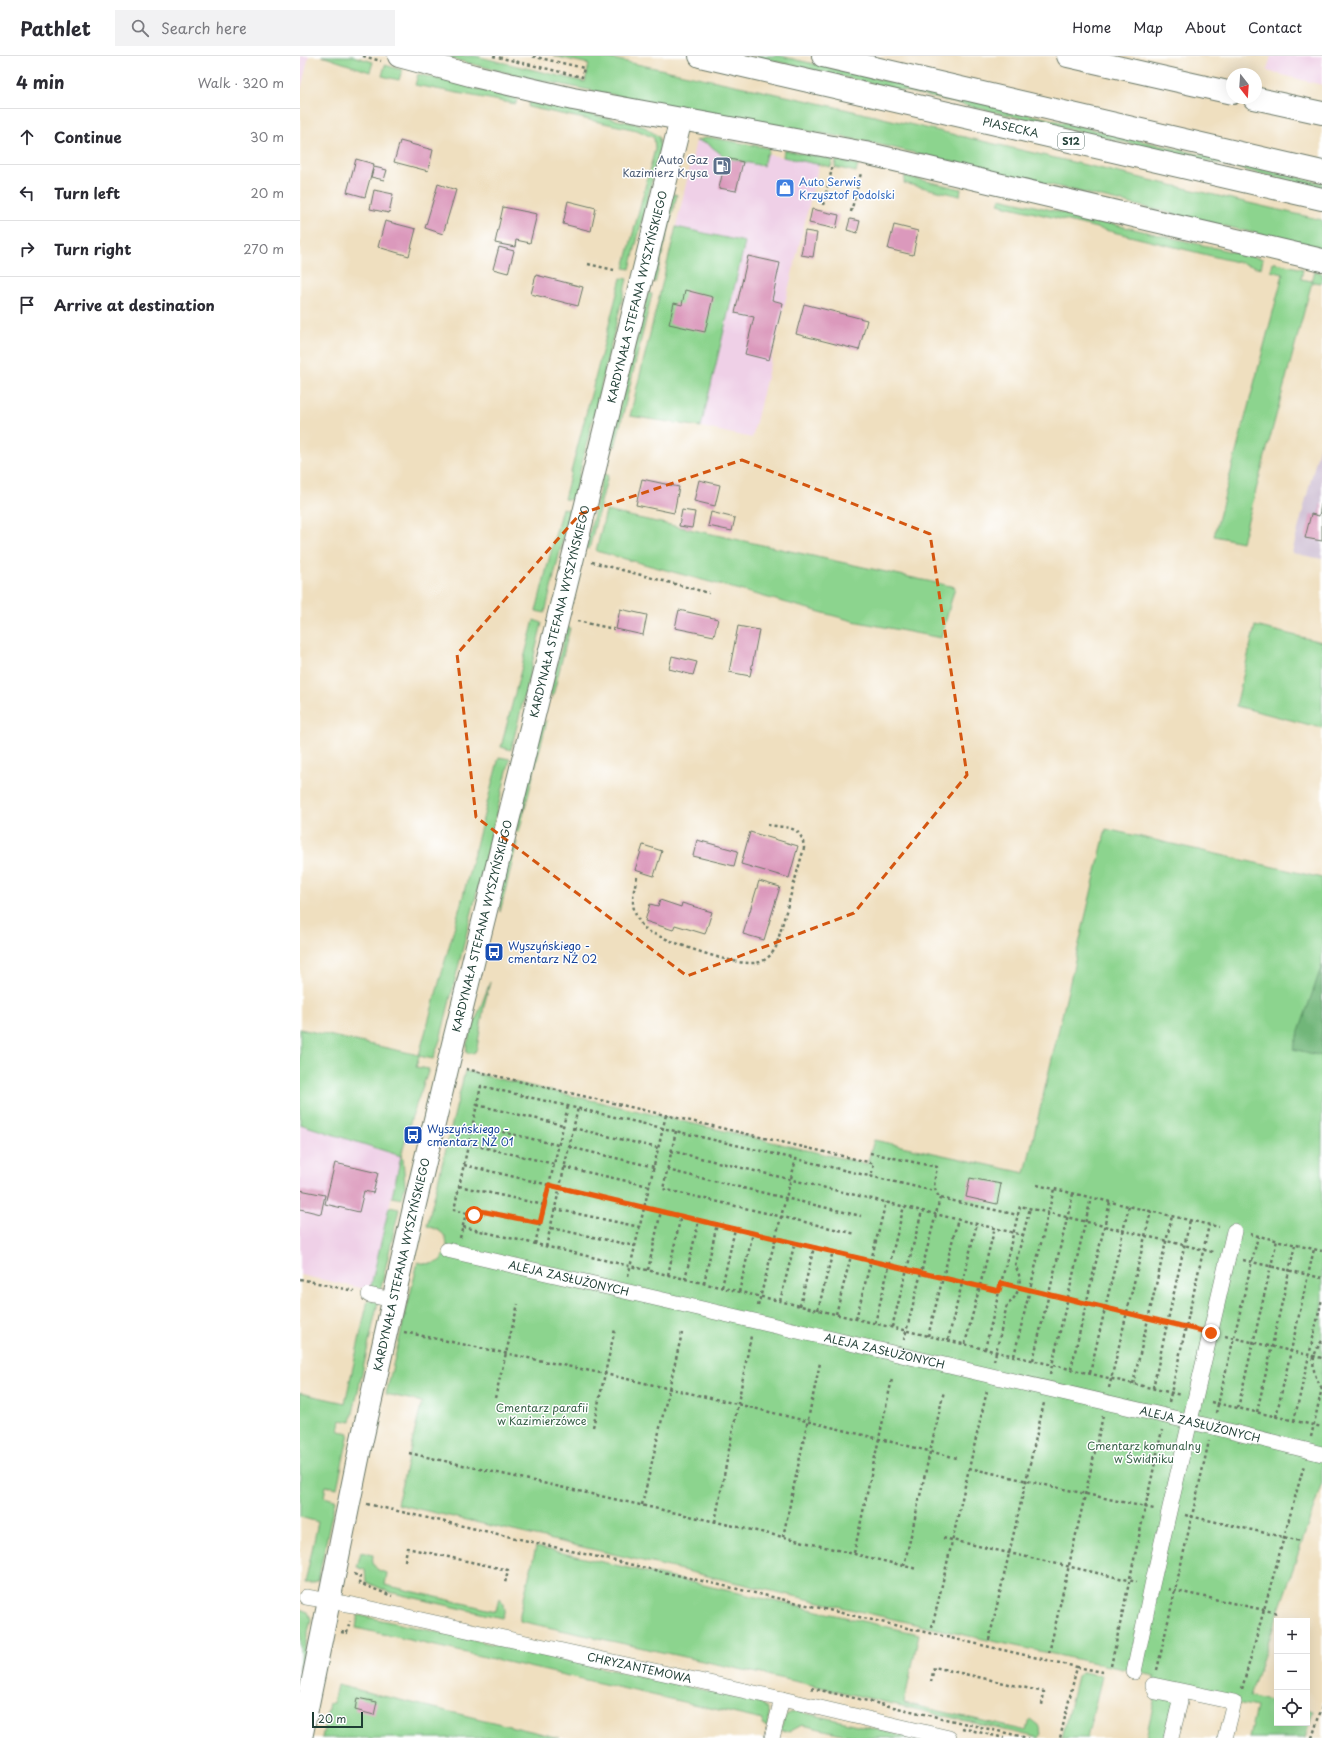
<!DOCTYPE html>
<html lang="en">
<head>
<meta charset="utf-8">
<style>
  body { margin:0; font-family:"Playpen Sans",sans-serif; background:#f2f2f3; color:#2b2b33 }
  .controls { position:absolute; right:12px; bottom:12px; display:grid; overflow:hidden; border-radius:0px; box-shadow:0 4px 16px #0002 }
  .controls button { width:36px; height:36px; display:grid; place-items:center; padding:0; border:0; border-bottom:1px solid #e1e1e2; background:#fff; color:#2b2b33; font:20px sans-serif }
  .compass { position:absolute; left:926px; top:12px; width:36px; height:36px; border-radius:50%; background:#fff; box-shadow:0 4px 16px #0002; rotate:163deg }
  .scale { position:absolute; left:12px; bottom:10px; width:51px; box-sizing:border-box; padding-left:4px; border:2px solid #1f3d34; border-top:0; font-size:11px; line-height:14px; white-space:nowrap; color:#1f3d34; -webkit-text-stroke:3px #fff; paint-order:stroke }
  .stop { position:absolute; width:12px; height:12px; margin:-9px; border:3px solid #ea580c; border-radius:50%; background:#fff }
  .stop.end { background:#ea580c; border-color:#fff; box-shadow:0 1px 4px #0008 }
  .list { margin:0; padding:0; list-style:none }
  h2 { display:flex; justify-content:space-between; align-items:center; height:52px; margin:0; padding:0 16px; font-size:17px }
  h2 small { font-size:13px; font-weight:400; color:#7c7c81 }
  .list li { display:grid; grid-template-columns:26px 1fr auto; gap:12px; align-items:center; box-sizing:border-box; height:56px; padding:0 16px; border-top:1px solid #e1e1e2 }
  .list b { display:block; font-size:15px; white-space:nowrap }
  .list em { font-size:13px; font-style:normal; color:#7c7c81 }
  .icon { flex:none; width:22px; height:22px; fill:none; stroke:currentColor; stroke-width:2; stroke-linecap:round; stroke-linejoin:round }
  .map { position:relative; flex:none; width:1022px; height:1682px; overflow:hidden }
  header { display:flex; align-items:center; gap:24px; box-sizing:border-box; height:56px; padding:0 20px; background:#fff; border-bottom:1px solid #e1e1e2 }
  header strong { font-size:19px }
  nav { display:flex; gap:22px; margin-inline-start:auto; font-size:14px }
  .search { width:280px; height:36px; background:#f2f2f3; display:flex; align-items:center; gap:10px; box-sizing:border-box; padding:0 14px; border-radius:0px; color:#7c7c81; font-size:15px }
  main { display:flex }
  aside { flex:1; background:#fff }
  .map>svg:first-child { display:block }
  .built { fill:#efd0e7 }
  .industrial { fill:#cdbed3 }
  .green { fill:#8cd48e; stroke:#568861 }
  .forest { fill:#71b679; stroke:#487a56 }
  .building { fill:#db99bc }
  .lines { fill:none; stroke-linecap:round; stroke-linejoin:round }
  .street-casing { stroke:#687665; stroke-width:16 }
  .secondary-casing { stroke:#687665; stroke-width:24 }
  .highway-casing { stroke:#687665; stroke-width:24 }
  .path { stroke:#687665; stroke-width:2.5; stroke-dasharray:3 3; stroke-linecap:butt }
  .street { stroke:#fff; stroke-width:15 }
  .secondary { stroke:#fff; stroke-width:22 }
  .highway { stroke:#fff; stroke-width:22 }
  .route { stroke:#ea580c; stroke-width:5 }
  .marked { fill:none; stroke:#d45610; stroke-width:3; stroke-dasharray:8 5; stroke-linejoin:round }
  .labels { text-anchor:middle; stroke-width:3; stroke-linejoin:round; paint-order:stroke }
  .shield { fill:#fff; stroke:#627771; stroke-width:1 }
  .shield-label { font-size:10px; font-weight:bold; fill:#1f3d34 }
  .street-label { font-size:11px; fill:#1f3d34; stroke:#fff }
  .service-label { font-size:11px; fill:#4e5e75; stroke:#fff; text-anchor:end }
  .shop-label { font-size:11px; fill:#366cbe; stroke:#fff; text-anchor:start }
  .transit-label { font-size:11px; fill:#164399; stroke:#fff; text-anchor:start }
  .park-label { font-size:11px; fill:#3a634a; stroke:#fff }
</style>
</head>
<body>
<header>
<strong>Pathlet</strong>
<div class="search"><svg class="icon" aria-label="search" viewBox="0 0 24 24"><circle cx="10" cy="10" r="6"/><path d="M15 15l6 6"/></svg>Search here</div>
<nav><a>Home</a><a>Map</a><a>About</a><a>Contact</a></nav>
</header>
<main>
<aside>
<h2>4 min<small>Walk · 320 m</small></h2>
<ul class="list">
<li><svg class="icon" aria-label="ahead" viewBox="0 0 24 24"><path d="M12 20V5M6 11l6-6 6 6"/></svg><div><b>Continue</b></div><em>30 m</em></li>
<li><svg class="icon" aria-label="left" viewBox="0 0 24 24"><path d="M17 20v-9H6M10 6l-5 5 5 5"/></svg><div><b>Turn left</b></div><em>20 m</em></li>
<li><svg class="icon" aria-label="right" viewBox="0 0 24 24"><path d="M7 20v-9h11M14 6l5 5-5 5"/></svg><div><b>Turn right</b></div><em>270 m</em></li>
<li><svg class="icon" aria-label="arrive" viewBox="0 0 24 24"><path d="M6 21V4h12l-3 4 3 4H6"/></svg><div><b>Arrive at destination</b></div></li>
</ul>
</aside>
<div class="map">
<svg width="1022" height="1682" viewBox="0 0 1022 1682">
  <rect width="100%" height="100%" fill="#fff"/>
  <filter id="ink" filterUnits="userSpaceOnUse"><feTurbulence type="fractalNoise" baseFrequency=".025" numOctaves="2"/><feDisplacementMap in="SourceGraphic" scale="8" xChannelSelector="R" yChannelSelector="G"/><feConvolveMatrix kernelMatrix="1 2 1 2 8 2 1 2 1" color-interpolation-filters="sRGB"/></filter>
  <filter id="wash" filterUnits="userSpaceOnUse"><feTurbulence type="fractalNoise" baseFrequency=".012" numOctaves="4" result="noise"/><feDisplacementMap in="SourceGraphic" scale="16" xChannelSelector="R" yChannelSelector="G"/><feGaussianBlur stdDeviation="0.9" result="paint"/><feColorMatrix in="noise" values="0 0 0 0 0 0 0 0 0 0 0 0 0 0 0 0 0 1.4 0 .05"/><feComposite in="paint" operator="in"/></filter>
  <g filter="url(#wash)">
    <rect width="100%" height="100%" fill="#efdfbf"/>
    <!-- built -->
    <g class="built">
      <path d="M0,0H9L0,37Z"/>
      <path d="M971,0H1022V29L967,15Z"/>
      <path d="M396,85L407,87L426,102L463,110L466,98L519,108L452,382L401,371L445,186L376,171Z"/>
      <path d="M0,1068L101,1100L70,1234L0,1219Z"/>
    </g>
    <!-- industrial -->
    <path class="industrial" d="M1022,381V503L992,497Z"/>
    <!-- green -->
    <g class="green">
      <path d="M22,0H53L73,6L70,16Z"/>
      <path d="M140,0H175L285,26L289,8L253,0H299L514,46L1022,164V193L564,85L385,53L228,22Z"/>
      <path d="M453,0H480L1022,127V132Z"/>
      <path d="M85,9L102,14L99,24L82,20Z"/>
      <path d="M118,18L217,43L216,48L115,29Z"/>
      <path d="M229,46L342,69L359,81L360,92L330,213L324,212L355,93L354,82L337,74L228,51Z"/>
      <path d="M408,81L469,92L468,98H466L463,110L426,102L407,87L396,85Z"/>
      <path d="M484,94L533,103L531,111L483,101Z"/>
      <path d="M536,104L558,109L556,116L535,111Z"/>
      <path d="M605,120L661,133L660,140L604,127Z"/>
      <path d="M375,138L377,139L355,227L352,224L372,139Z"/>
      <path d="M700,142L963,203L961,212L698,148Z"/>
      <path d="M376,171L445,186L401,371L330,360Z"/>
      <path d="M973,206L1003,213L1001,223L1012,225L1015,215L1022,217V227L1012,226L942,486L914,480L983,218L971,215Z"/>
      <path d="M321,222L327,223L273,444L264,443Z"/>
      <path d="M348,237L352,238L315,391L312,390L311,388Z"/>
      <path d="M305,418L308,419L289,493L286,492L303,419Z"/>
      <path d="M262,452L270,454L245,557L236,555Z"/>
      <path d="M306,455L655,531L641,582L553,565L296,495Z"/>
      <path d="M234,564L242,567L211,694L201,691Z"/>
      <path d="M955,570L1022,586V672L936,650Z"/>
      <path d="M267,571L270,572L252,643L250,635Z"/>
      <path d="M247,664L219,776L216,775L241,669Z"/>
      <path d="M199,701L210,703L140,984L133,1003L119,1000L116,1011L129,1013L111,1063L101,1100L103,1102L105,1130L102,1143L92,1141L101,1100L0,1068V973L119,999L163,840Z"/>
      <path d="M806,773L1022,822V1427L950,1640L977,1647V1667H1007V1653L1013,1655L1005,1682H949L956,1651L853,1629L855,1620L632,1572L97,1448L122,1346L86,1338L118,1206C132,1210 144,1208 147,1191C147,1186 146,1181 142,1177C138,1173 132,1172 127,1170L165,1015L567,1108L574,1084L725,1117Z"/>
      <path d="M213,785L217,786L200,856L199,841Z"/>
      <path d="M190,926L184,950L177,992L174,998L166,996L167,987Z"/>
      <path d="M89,1151L99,1153L80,1236L70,1234Z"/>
      <path d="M68,1244L78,1246L51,1366L41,1364L39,1375L49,1377L37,1432L26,1430L24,1441L35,1444L18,1524L13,1527H5L18,1466L0,1461V1337L45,1347Z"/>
      <path d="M236,1491L619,1578L604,1647L727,1675L730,1663L738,1669L741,1677L739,1682L503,1627L220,1565V1558Z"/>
      <path d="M61,1496L73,1499C71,1510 77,1515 87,1517L85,1529L196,1555L199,1542L204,1548L205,1554L202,1562L89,1536L66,1526L65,1514L57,1511Z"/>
      <path d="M0,1553L8,1556L11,1563L0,1614Z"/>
      <path d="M58,1559L459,1646C470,1652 470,1660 468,1671L462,1669L463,1664L56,1572Z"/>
      <path d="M783,1616L802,1620L787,1682H762L777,1620Z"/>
      <path d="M37,1629L260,1682H22L29,1647H33Z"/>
      <path d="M856,1636L876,1640L871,1682H846Z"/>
      <path d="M496,1655L501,1656L613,1682H560L502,1669L489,1676L481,1674C483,1664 485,1657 496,1655Z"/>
    </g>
    <!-- forest -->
    <path class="forest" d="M1022,909V1000L993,993Z"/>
    <g id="blocks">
      <!-- building -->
      <g class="building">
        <path d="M100,85L133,94L128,115L94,106Z"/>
        <path d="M426,102L443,106L436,135L419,132Z"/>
        <path d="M56,103L74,108L65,141L47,136Z"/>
        <path d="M74,111L87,114L84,124L71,121Z"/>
        <path d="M138,128L156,134L143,178L125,172Z"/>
        <path d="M74,134L93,138L89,157L70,153Z"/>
        <path d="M268,145L296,152L291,175L263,168Z"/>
        <path d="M203,151L237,158L230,187L216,184L215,191L195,187Z"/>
        <path d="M512,153L539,159L536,173L509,167Z"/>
        <path d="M550,163L560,165L557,177L547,174Z"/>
        <path d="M85,165L116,173L109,200L78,191Z"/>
        <path d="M594,169L618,175L613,199L588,193Z"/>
        <path d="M505,175L517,177L513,201L501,199Z"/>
        <path d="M199,191L214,195L208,217L193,213Z"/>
        <path d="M448,200L480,207L472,244L483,247L469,304L445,298L454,261L435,257Z"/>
        <path d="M236,219L283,231L278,250L231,238Z"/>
        <path d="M385,234L413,241L405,276L369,268L374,247L382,249Z"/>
        <path d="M504,248L567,264L559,294L496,278Z"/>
        <path d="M342,423L379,431L374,457L336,449Z"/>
        <path d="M399,424L420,429L415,450L394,445Z"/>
        <path d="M1021,448H1022V485L1005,482L1011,458L1019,460Z"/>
        <path d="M382,454L395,456L392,472L379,470Z"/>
        <path d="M411,456L435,462L432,475L408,470Z"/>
        <path d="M320,553L347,559L343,579L316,573Z"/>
        <path d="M379,554L418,563L414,580L375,572Z"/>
        <path d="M438,570L459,574L450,620L429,616Z"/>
        <path d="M372,600L397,606L393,619L369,613Z"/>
        <path d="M450,776L498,790L489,822L441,808Z"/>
        <path d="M397,784L438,795L434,810L393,800Z"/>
        <path d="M343,789L362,795L354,820L335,814Z"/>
        <path d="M459,825L480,831L464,884L443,878Z"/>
        <path d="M360,844L381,851L382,847L412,856L405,878L375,869L373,874L345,865L350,848L358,850Z"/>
        <path d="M35,1107L78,1117L73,1137L64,1135L59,1156L25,1148Z"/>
        <path d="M670,1122L701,1128L697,1148L666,1141Z"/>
        <path d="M0,1134L25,1139L21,1158L0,1153Z"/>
        <path d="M57,1642L77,1646L74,1659L55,1654Z"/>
      </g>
    </g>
  </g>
  <g filter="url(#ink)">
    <use href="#blocks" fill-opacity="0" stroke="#687665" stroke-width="1"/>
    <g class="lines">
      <!-- street casing -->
      <g class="street-casing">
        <g id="street">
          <path id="s1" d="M147,1194L913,1371L1022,1398"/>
          <path d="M69,1239L93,1244"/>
          <path id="s2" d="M6,1541L53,1549L482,1643L649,1682"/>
          <path d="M834,1616L852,1529L934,1175"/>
          <path d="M472,1682L482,1643"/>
          <path d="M871,1682L880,1646L876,1640L856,1636L853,1629L934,1646L925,1682"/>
        </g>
      </g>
      <!-- secondary casing -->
      <g class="secondary-casing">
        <g id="secondary">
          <path d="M99,0L174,20L273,43L565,97L1022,204"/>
          <path d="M768,0L932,37"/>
          <path d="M954,42L1022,57"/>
          <path id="s3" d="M1,1682L61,1388L114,1152L153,988L381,63"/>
        </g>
      </g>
      <!-- highway casing -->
      <g class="highway-casing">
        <g id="highway">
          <path id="s4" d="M400,0L1022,143"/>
          <path d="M523,0L1022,116"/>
        </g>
      </g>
      <!-- path -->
      <g class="path">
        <path d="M63,0L81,5"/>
        <path d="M193,0L282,21L284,12L231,0"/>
        <path d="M523,149L533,109"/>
        <path d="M551,156L561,117"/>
        <path d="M288,208L314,214"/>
        <path d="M292,506L409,537"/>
        <path d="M277,565L314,573"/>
        <path d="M337,821C331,844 330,857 347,875C370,885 437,913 460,906C468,903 472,898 476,891L504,792C502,769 487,772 468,769"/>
        <path d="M166,1013L568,1106L574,1108L571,1120"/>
        <path d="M177,1049L263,1069"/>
        <path d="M173,1069L258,1089"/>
        <path d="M273,1072L358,1092"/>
        <path d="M376,1075L363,1133L556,1178"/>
        <path d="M169,1088L254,1108"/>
        <path d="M269,1091L354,1111"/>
        <path d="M371,1095L723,1179"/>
        <path d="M570,1097L637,1111C635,1124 631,1131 640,1142L718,1159"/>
        <path d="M164,1109L699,1235"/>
        <path d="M264,1111L349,1130"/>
        <path d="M367,1114L561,1160"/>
        <path d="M737,1129L919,1171"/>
        <path d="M159,1130L244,1149"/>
        <path d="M255,1153L340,1171"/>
        <path d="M240,1167L176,1154L174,1159L154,1154L181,1030L634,1135"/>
        <path d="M163,1171L881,1339"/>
        <path d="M251,1172L335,1190"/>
        <path d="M950,1178L1022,1195"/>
        <path d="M160,1182L166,1157"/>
        <path d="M235,1188L268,1050"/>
        <path d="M246,1191L278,1052"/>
        <path d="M943,1204L1022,1222"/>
        <path d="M348,1214L361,1155"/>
        <path d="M368,1219L381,1159"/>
        <path d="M328,1220L366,1059"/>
        <path d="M0,1223L54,1235"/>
        <path d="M385,1223L399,1164"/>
        <path d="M404,1227L417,1168"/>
        <path d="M701,1227L895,1273"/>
        <path d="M422,1231L435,1173"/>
        <path d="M439,1236L453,1177"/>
        <path d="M480,1245L495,1186"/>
        <path d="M458,1250L496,1103"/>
        <path d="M500,1250L514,1191"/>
        <path d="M518,1254L533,1195"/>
        <path d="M536,1258L551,1200"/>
        <path d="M556,1263L586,1146"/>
        <path d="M575,1267L604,1150"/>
        <path d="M592,1271L622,1155"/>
        <path d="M104,1276L305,1318L437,1348L657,1402"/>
        <path d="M628,1280L658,1163"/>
        <path d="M925,1280L1022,1302"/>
        <path d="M604,1284L640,1142"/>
        <path d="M648,1284L677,1167"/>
        <path d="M1022,1285C1010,1301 1011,1316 1022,1332"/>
        <path d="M665,1288L695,1171"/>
        <path d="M685,1293L720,1150L913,1196"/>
        <path d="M714,1300L754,1133"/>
        <path d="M733,1304L773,1138"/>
        <path d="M694,1305L707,1249C719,1240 724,1223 715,1210L730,1152"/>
        <path d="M771,1313L810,1146"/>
        <path d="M790,1317L829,1150"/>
        <path d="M750,1318L791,1142"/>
        <path d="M833,1328L872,1160"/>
        <path d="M809,1332L851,1155"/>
        <path d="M853,1332L890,1164"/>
        <path d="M195,1342L218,1248"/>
        <path d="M869,1346L909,1169"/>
        <path d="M911,1346L1022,1371"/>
        <path d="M938,1352L977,1184"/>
        <path d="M957,1356L995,1189"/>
        <path d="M916,1357L958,1180"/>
        <path d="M976,1361L1014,1193"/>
        <path d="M994,1365L1022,1243"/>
        <path d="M293,1371L315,1273"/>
        <path d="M1011,1381L1022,1332"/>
        <path d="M109,1397L483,1481L617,1513"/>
        <path d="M669,1412L854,1453"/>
        <path d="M67,1448L777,1611L760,1682"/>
        <path d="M342,1449L382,1277"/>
        <path d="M885,1459L1001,1485"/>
        <path d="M415,1466L451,1280"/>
        <path d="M483,1481L520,1307"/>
        <path d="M643,1482L837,1526"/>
        <path d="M554,1497L592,1323"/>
        <path d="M105,1505L107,1492L208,1514L205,1527"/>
        <path d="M604,1510L644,1335"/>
        <path d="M54,1518L60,1520L59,1527L92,1540"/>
        <path d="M868,1533L978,1557"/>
        <path d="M632,1572L687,1335"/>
        <path d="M41,1576L47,1577L50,1565"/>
        <path d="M689,1584L744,1347"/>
        <path d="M749,1597L803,1360"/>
        <path d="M811,1610L862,1374"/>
        <path d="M777,1611L803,1616"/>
        <path d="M857,1614L909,1385"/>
        <path d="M631,1626L634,1611L744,1636L742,1649"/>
        <path d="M511,1632L728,1682"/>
        <path d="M942,1633L1004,1409"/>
        <path d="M662,1672L704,1682"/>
        <path d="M1012,1682L1022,1651"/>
      </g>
      <!-- street -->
      <use href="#street" class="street"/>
      <!-- secondary -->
      <use href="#secondary" class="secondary"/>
      <!-- highway -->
      <use href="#highway" class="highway"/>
    </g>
  </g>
  <g class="lines" filter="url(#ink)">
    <!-- route -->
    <path class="route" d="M174,1159L176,1154L240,1167L249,1129L699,1235L701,1227L911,1277"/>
  </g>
  <!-- marked area -->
  <path class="marked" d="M442,404L630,478L667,719L554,857L387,920L176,761L157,598L280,458Z"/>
  <!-- icons -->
  <defs>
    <g id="fuel-square" transform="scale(1)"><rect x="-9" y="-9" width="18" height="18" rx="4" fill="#5c6f8a" stroke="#fff"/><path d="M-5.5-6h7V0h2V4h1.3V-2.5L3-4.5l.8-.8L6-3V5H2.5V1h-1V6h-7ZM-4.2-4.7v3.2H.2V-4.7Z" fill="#fff"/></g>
    <g id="shop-square" transform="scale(1)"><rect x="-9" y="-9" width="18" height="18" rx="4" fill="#3f7fe0" stroke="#fff"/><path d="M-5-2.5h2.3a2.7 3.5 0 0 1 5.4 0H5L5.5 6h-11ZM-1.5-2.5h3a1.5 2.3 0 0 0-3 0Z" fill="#fff"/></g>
    <g id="bus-square" transform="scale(1)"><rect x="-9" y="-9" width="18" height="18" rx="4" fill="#1a4fb4" stroke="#fff"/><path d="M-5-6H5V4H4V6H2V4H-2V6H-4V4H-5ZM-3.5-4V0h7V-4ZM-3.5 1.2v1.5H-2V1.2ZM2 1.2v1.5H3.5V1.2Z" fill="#fff"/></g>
  </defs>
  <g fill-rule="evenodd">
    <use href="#fuel-square" x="422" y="110"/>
    <use href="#shop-square" x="485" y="132"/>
    <use href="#bus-square" x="194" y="896"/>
    <use href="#bus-square" x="113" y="1079"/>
  </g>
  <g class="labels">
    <!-- shield labels -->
    <rect class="shield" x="758" y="77" width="26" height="16" rx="3"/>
    <g class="shield-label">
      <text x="771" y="89">S12</text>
    </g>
    <!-- street labels -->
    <g class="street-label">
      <text dy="4" stroke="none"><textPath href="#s4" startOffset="319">PIASECKA</textPath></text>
      <text dy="4" stroke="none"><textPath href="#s3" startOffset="1480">KARDYNAŁA STEFANA WYSZYŃSKIEGO</textPath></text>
      <text dy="4" stroke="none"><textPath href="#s3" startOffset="1156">KARDYNAŁA STEFANA WYSZYŃSKIEGO</textPath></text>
      <text dy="4" stroke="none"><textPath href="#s3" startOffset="832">KARDYNAŁA STEFANA WYSZYŃSKIEGO</textPath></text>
      <text dy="4" stroke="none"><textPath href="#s3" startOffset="484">KARDYNAŁA STEFANA WYSZYŃSKIEGO</textPath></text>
      <text dy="4" stroke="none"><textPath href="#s1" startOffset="125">ALEJA ZASŁUŻONYCH</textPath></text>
      <text dy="4" stroke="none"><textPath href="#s1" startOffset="449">ALEJA ZASŁUŻONYCH</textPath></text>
      <text dy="4" stroke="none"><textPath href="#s1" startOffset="773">ALEJA ZASŁUŻONYCH</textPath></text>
      <text dy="4" stroke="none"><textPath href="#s2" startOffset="341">CHRYZANTEMOWA</textPath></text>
    </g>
    <!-- service labels -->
    <g class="service-label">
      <text x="408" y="108">Auto Gaz<tspan x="408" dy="13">Kazimierz Krysa</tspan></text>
    </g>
    <!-- shop labels -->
    <g class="shop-label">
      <text x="499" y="130">Auto Serwis<tspan x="499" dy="13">Krzysztof Podolski</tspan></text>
    </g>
    <!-- transit labels -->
    <g class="transit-label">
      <text x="208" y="894">Wyszyńskiego -<tspan x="208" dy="13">cmentarz NŻ 02</tspan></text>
      <text x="127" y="1077">Wyszyńskiego -<tspan x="127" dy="13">cmentarz NŻ 01</tspan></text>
    </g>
    <!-- park labels -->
    <g class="park-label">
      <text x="242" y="1356">Cmentarz parafii<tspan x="242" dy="13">w Kazimierzówce</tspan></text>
      <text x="844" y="1394">Cmentarz komunalny<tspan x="844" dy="13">w Świdniku</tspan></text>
    </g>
  </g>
</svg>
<div class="controls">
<button>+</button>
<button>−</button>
<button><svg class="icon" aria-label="locate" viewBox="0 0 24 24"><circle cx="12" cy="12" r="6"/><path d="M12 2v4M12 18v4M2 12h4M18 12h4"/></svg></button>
</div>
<svg class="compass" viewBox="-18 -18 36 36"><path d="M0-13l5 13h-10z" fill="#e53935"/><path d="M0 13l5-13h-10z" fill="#7c7c81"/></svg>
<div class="scale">20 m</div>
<div class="stop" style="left:174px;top:1159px"></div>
<div class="stop end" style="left:911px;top:1277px"></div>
</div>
</main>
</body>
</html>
